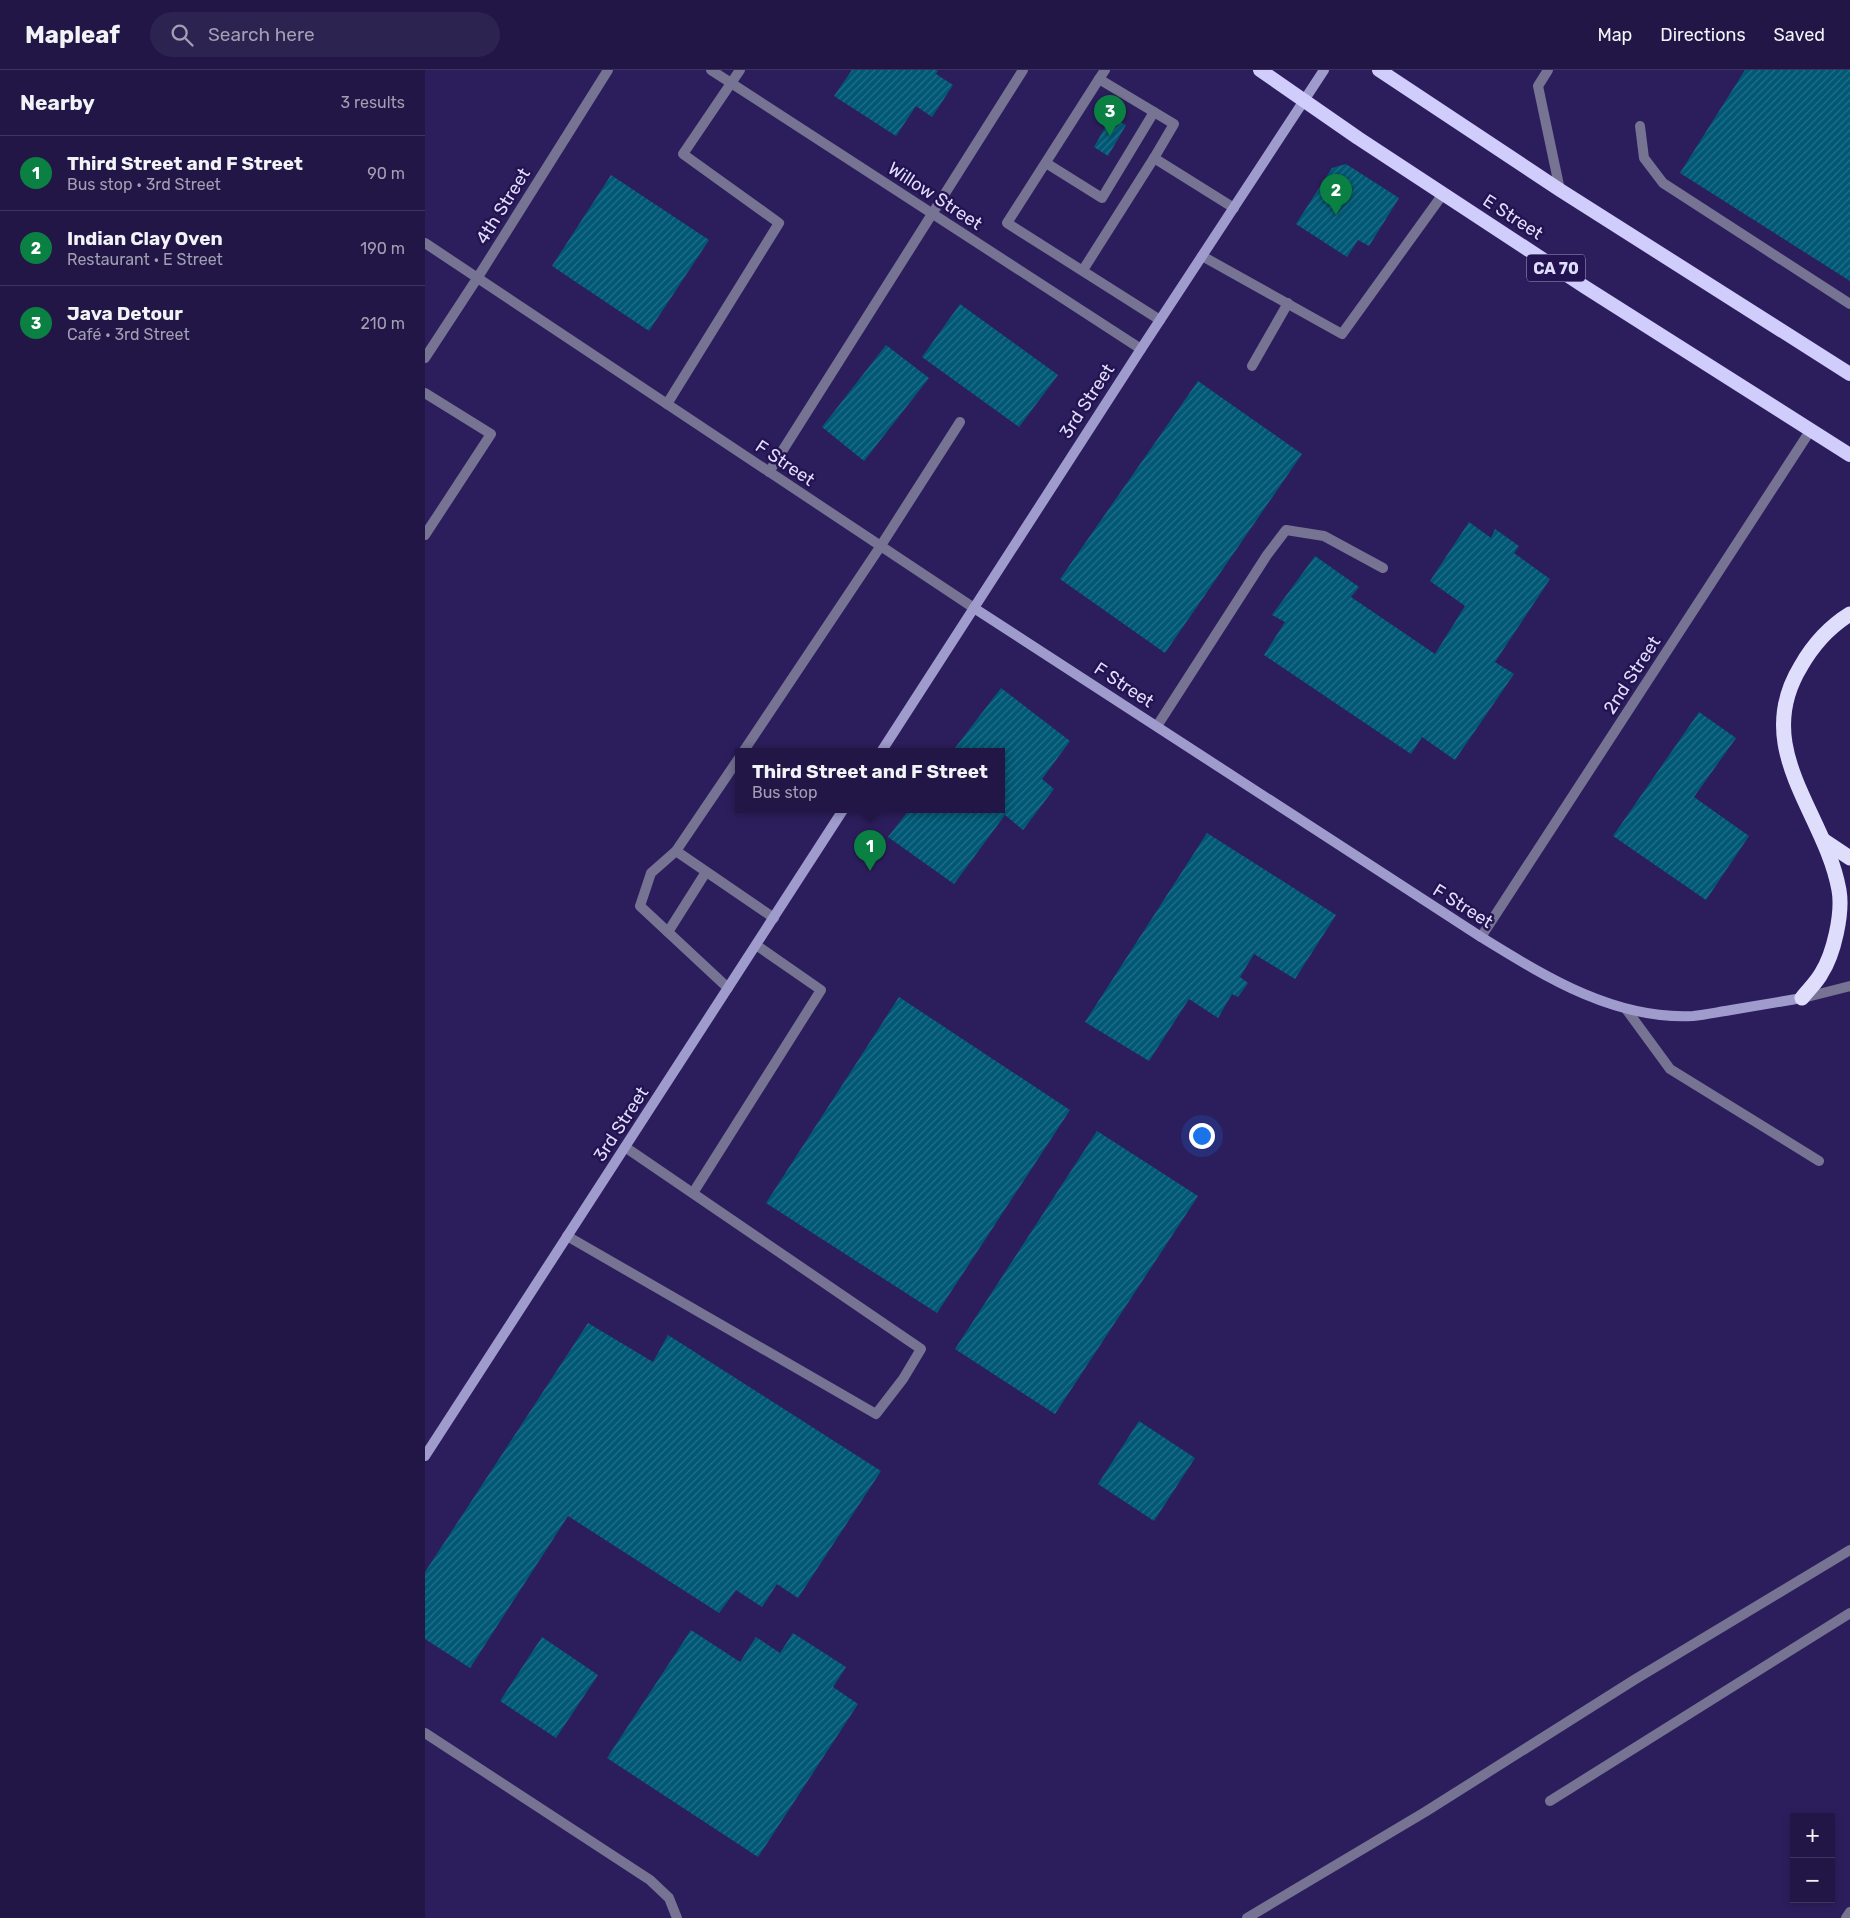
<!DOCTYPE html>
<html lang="en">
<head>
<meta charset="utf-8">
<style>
  body { margin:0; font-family:Rubik,sans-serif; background:#2d2351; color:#f1f3f6 }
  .controls { position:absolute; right:15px; bottom:15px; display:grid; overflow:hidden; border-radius:0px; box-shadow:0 2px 8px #0003 }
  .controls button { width:45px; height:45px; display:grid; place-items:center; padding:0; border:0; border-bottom:1px solid #3e355f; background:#211646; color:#f1f3f6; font:25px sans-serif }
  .you { position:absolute; left:776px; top:1065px; width:18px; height:18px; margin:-12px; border:4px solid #fff; border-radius:50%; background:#1a73e8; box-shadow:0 0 0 8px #1a73e833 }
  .badge { display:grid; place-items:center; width:32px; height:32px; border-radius:50%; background:#0b8043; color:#fff; font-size:16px; font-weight:700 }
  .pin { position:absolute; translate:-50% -41px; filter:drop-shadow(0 1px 2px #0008) }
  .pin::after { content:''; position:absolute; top:26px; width:18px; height:15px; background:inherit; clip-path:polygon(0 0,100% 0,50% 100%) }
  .popup { position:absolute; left:310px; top:678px; width:270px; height:65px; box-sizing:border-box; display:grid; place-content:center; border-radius:0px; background:#211646; filter:drop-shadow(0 1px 4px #0005); font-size:16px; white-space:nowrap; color:#a29fb3 }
  .popup b { font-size:19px; color:#f1f3f6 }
  .popup::after { content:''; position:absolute; left:50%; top:100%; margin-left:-10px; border:10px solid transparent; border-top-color:#211646 }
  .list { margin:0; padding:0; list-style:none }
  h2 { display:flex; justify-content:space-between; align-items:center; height:65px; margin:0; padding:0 20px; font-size:21px }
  h2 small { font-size:16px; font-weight:400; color:#a29fb3 }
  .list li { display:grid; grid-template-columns:32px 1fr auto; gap:15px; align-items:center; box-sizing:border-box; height:75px; padding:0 20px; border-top:1px solid #3e355f }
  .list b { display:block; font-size:19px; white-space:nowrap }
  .list p { margin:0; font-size:16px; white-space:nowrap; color:#a29fb3 }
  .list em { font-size:16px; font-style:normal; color:#a29fb3 }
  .icon { flex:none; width:28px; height:28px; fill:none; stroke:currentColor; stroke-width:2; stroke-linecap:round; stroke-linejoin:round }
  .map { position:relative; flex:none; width:1425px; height:1848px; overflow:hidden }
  header { display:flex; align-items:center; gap:30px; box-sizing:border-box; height:70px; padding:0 25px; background:#211646; border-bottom:1px solid #3e355f }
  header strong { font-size:24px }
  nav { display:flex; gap:28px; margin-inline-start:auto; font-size:18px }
  .search { width:350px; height:45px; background:#2d2351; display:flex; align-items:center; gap:12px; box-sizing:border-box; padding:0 18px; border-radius:28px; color:#a29fb3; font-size:19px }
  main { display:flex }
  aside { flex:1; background:#211646 }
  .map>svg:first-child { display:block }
  .building { fill:url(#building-hatch) }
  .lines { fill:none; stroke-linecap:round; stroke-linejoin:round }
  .service { stroke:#767393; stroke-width:10 }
  .minor { stroke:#767393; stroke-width:10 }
  .secondary { stroke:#a09bcd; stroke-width:10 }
  .trunk { stroke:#d0ccfc; stroke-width:14 }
  .motorway { stroke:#dfddfc; stroke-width:15 }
  .labels { text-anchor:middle; stroke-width:5; stroke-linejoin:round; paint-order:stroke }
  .shield { fill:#231351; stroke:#a7a0c9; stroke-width:1 }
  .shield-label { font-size:16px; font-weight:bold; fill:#dfddfc }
  .street-label { font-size:18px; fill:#dfddfc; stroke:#231351 }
</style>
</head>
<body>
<header>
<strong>Mapleaf</strong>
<div class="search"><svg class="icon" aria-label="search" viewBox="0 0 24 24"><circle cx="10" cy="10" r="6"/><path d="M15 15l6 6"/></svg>Search here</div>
<nav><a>Map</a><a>Directions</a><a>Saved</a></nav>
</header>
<main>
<aside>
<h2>Nearby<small>3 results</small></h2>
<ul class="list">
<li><span class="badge">1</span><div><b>Third Street and F Street</b><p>Bus stop · 3rd Street</p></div><em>90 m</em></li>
<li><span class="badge">2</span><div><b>Indian Clay Oven</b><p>Restaurant · E Street</p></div><em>190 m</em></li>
<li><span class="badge">3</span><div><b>Java Detour</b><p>Café · 3rd Street</p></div><em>210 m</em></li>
</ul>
</aside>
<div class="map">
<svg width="1425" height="1848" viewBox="0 0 1425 1848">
  <defs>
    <pattern id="building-hatch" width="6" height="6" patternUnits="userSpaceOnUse" patternTransform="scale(1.25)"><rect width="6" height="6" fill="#005874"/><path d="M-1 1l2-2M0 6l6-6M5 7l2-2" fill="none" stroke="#257089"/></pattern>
  </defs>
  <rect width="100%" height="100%" fill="#2c1e5d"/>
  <!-- building -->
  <g class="building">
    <path d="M427,0H513L511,4L528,15L507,47L491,36L471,66L409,26Z"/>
    <path d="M1320,0H1425V211L1255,103Z"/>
    <path d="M686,47L701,55L683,86L669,77Z"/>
    <path d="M921,94L974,128L944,176L933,170L922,187L871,154L907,98Z"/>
    <path d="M186,105L284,170L224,261L127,196Z"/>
    <path d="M535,234L633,305L594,357L497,287Z"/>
    <path d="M461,275L504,308L439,391L397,357Z"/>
    <path d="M773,311L877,384L740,583L635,509Z"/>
    <path d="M1044,452L1066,468L1070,459L1094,476L1089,483L1125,509L1070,592L1089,604L1030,690L997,667L986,684L839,585L860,552L847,545L890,486L934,517L926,527L1010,584L1040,536L1005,511Z"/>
    <path d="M576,618L645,671L617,709L629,719L598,760L580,745L529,814L463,767L484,740H576V682H527Z"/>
    <path d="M1274,642L1311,668L1269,727L1324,766L1281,830L1188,766Z"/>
    <path d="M782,763L911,845L870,909L829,884L815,907L823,913L813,927L807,924L793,948L764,929L724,991L660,952Z"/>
    <path d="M474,927L645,1040L512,1243L341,1133Z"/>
    <path d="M672,1061L773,1126L630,1344L530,1279Z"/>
    <path d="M163,1253L228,1292L243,1265L456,1401L373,1528L352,1514L337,1537L311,1520L294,1543L143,1446L45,1598L0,1569V1502Z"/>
    <path d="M714,1351L770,1388L729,1451L673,1414Z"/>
    <path d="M266,1560L315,1592L331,1567L355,1583L368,1563L421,1597L408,1617L433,1634L333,1787L182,1688Z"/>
    <path d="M117,1567L173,1605L131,1668L75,1631Z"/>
  </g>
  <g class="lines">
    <!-- service -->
    <g class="service">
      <path d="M286,0L716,279"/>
      <path d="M680,0L674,9L749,54L729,88L809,138"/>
      <path d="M1123,0L1113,16L1135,120"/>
      <path d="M674,9L582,153L735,250"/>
      <path d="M1215,56L1219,88L1238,113L1425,234"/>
      <path d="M621,93L677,128L729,42"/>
      <path d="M777,186L917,264L1018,124"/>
      <path d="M658,200L729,88"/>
      <path d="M0,288L53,207"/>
      <path d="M827,296L863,233"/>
      <path d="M0,323L66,364L0,465"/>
      <path d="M242,334L354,153L258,84L315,0"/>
      <path d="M344,402L598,0"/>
      <path d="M732,656L842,485L861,460L899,466L958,498"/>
      <path d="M318,682L455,477L535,352"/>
      <path d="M251,781L349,848"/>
      <path d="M243,862L281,802"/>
      <path d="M303,918L215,836L226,803L251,781L314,688"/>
      <path d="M1201,939L1245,999L1394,1091"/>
      <path d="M268,1123L396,920L331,875"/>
      <path d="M142,1166L451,1344L478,1309L496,1279L200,1077"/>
      <path d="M0,1663L225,1810L244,1828L252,1848"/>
      <path d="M1125,1731L1425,1543"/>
      <path d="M822,1848L1000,1742L1209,1610L1425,1480"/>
      <path d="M1421,1848L1425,1842"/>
    </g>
    <!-- minor -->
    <g class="minor">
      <path d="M0,173L549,538"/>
      <path d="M53,207L183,0"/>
      <path d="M1056,867L1385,361"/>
      <path d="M1378,928L1425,916"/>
    </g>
    <!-- secondary -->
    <g class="secondary">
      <path d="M549,538L1056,867C1121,907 1189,950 1268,946C1280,945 1293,942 1306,940C1329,936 1353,932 1377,928"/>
      <path d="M456,682L716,279L899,0"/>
      <path d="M0,1386L418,740"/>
    </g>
    <!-- trunk -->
    <g class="trunk">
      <path d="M835,0L933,68L1160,217L1425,385"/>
      <path d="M954,0L1135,120L1425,304"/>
    </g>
    <!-- motorway -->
    <g class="motorway">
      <path d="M1398,770L1425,788"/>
      <path d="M1377,928C1383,920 1391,913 1396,904C1409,884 1418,843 1414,820C1400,742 1325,679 1376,596C1388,575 1404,557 1425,544"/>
    </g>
  </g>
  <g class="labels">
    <!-- shield labels -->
    <rect class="shield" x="1102" y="184.5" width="58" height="27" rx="4"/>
    <g class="shield-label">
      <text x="1131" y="204">CA 70</text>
    </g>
    <!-- street labels -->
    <g class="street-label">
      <text transform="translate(510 126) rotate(33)" y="6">Willow Street</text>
      <text transform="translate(78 136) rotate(-58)" y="6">4th Street</text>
      <text transform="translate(1088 147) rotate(33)" y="6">E Street</text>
      <text transform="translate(662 331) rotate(-57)" y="6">3rd Street</text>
      <text transform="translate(360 393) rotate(34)" y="6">F Street</text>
      <text transform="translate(1207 605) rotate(-57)" y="6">2nd Street</text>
      <text transform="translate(699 615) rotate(33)" y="6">F Street</text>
      <text transform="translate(1038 836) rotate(32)" y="6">F Street</text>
      <text transform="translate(196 1054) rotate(-57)" y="6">3rd Street</text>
    </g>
  </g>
</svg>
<div class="controls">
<button>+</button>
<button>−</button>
</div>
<div class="you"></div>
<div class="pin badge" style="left:445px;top:801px">1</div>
<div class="popup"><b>Third Street and F Street</b>Bus stop</div>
<div class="pin badge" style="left:911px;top:145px">2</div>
<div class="pin badge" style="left:685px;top:66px">3</div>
</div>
</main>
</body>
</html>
